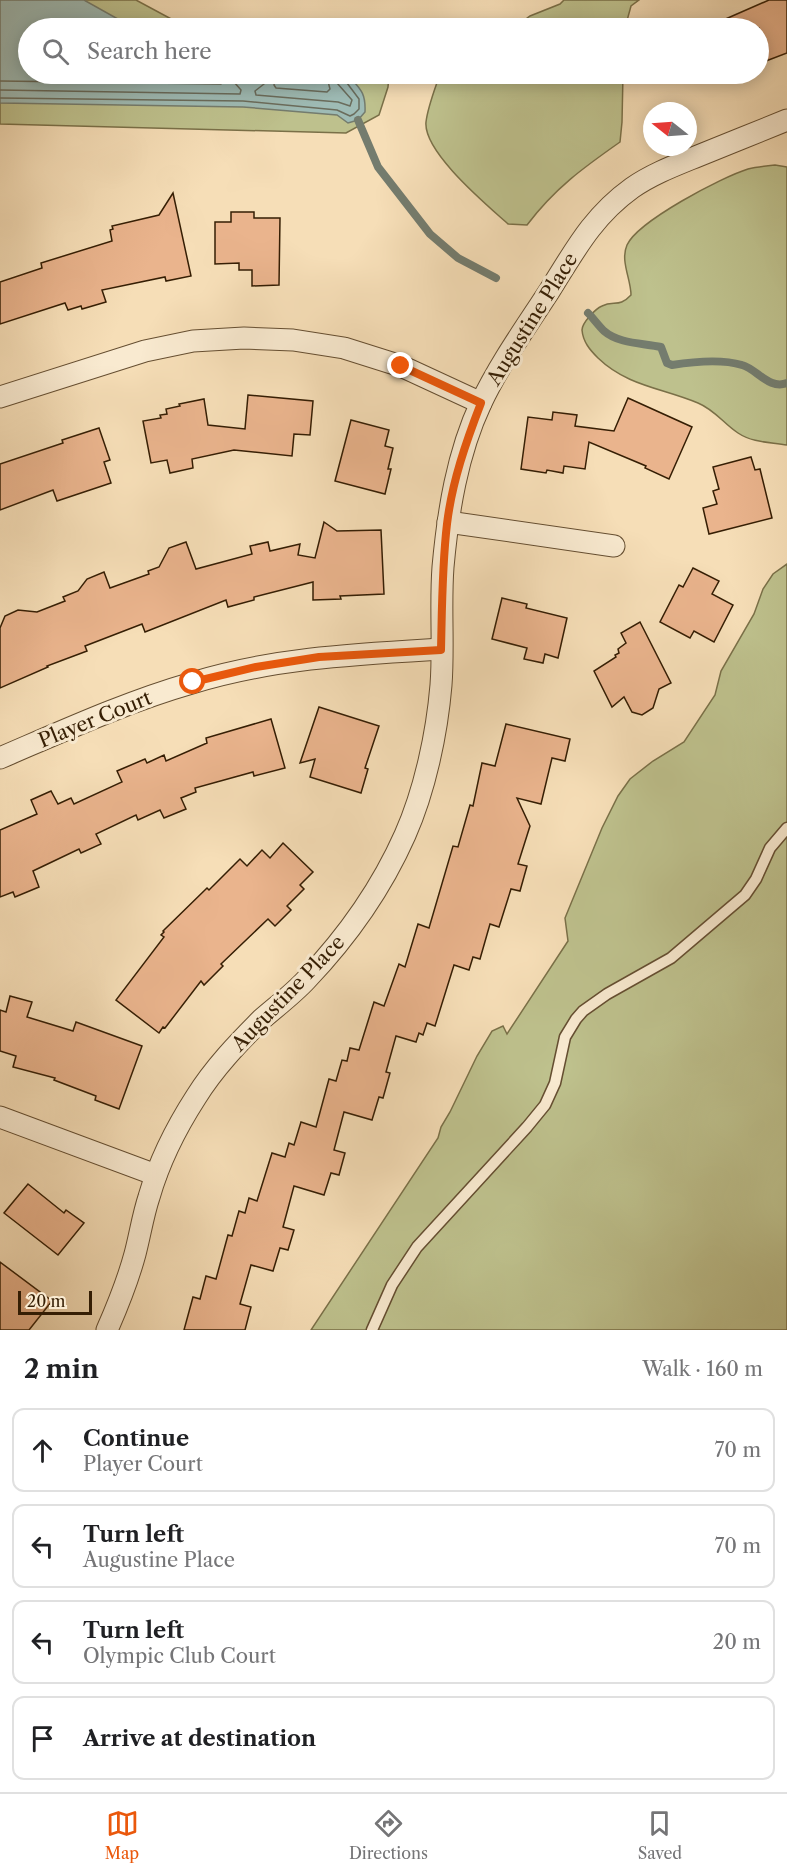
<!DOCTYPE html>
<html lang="en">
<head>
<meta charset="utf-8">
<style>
  body { margin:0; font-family:"Libre Caslon Text",serif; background:#f6f6f6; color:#202124 }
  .compass { position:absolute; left:643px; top:102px; width:54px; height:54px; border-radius:50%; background:#fff; box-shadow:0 3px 15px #0003; rotate:287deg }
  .scale { position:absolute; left:18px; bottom:15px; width:74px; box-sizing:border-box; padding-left:6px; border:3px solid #351e04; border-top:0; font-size:16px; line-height:21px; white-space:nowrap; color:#351e04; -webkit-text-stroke:4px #f9ead0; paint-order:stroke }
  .stop { position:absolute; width:18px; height:18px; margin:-14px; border:4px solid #ea580c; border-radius:50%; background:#fff }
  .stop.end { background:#ea580c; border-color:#fff; box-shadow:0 2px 6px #0008 }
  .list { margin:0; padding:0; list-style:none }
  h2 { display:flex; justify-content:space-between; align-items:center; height:78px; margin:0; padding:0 24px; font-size:26px }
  h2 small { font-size:20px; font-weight:400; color:#757577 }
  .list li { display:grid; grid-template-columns:39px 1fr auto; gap:18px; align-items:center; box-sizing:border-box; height:84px; margin:0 12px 12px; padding:0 12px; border:2px solid #e0e0e0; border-radius:12px }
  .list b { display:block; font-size:22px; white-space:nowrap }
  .list p { margin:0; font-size:20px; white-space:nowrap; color:#757577 }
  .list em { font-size:20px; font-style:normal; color:#757577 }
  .icon { flex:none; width:33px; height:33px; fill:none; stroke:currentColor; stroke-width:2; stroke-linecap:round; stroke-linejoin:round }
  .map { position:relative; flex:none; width:787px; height:1330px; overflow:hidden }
  .search { position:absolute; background:#fff; box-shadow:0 3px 15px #0003; left:18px; right:18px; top:18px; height:66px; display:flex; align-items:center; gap:15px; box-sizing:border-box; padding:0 21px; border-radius:33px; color:#757577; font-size:22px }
  .sheet { height:462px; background:#fff }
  nav { display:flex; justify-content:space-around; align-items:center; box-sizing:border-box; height:84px; border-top:2px solid #e0e0e0; background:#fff; font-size:16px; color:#757577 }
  nav a { display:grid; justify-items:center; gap:3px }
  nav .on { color:#ea580c }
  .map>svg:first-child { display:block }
  .green { fill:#bec18d; stroke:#7a7048; stroke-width:1.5 }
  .water { fill:#9ebbb5; stroke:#747c6e; stroke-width:1.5 }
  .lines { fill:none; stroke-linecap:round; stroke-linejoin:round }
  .shore { stroke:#6a6c5c; stroke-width:1.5 }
  .stream { stroke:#747c6e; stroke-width:8 }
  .building { fill:#eab48d; stroke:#351e04; stroke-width:1.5 }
  .lane-casing { stroke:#654e31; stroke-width:13 }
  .street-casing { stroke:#654e31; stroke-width:23 }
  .lane { stroke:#f9ead0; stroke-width:10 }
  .street { stroke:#f9ead0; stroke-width:21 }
  .route { stroke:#ea580c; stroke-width:8 }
  .labels { text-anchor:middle; stroke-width:6; stroke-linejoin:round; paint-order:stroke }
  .street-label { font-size:20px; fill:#351e04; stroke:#f9ead0 }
</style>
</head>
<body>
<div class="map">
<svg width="787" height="1330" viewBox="0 0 787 1330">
  <rect width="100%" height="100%" fill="#f6deb7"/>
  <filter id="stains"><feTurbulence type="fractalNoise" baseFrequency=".00333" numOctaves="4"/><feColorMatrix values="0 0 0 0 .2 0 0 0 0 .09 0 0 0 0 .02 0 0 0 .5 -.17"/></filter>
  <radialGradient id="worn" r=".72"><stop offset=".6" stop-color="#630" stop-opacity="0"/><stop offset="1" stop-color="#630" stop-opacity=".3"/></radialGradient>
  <!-- green -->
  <g class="green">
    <path d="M0,0H136L188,28H28V74H389L388,87L379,115L346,133L0,124Z"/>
    <path d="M564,0H639L631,6L625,28H514L530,16L560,4Z"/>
    <path d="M440,74H623L622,122L620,142C583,168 555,188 527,225L508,224C487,205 423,152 426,122C428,106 435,89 440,74Z"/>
    <path d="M775,165L787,167V445C770,442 753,443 738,433C724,424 715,410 698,403C662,388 627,386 598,358C590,350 583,342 582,330C582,323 595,309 602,306C614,300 619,308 631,295C631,279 620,261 627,245C638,221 722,177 748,169C757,167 766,166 775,165Z"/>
    <path d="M787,564V1330H311L438,1138L441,1127L450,1112L477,1056L492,1031L503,1026L507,1034L568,941L565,918L602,828L618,796L630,779L653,761L684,742L715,695L721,671L754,614L763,589L773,574Z"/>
  </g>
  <!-- water -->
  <path class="water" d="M0,0H84L134,28H28V74H241L249,78L258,74L297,75L301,74H347C359,88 366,91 365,112L358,120L348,123L337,115L243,107L0,103Z"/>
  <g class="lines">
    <!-- shore -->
    <g class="shore">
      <path d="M267,74L264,84L255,91L256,95L338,102L350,106L352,100L337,83L335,74"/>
      <path d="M276,74L274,85L276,88L327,92L330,89L326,74"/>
      <path d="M0,81L221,84L224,82L223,74"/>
      <path d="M0,90L240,94L241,90L234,82L232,74"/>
      <path d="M0,98L243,101L337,110L350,116L354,114L359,109V99L344,79L343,74"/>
    </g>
    <!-- stream -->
    <g class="stream">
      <path d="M358,120L378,167L430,234L458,258L496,278"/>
      <path d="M588,313C593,318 598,325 604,331C619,344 643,343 661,347L667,363L672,365C691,362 722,359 742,365C757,369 769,390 787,383"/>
    </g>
  </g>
  <!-- building -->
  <g class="building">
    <path d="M769,0H787V53L766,61L759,42V28H705Z"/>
    <path d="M173,193L191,276L166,281L165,277L102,290L106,302L82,309L81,306L68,310L65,303L0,324V282L42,268L41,263L112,241L110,230L113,229L112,226L159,215Z"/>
    <path d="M231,212H254V218H280L279,285L252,286V270H239V263L215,264V222H231Z"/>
    <path d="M248,395L313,401L310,435L294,434L292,456L234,450L192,459L193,468L170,473L167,460L151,463L143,421L161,418L160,415L167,414L166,409L180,406L179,404L204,399L208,425L245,429Z"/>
    <path d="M628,398L692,427L669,479L645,468L646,466L589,442L585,469L564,466L563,473L547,470L546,473L521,469L528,417L552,420L553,412L577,415L575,426L614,431Z"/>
    <path d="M351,420L389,430L385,446L393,448L388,469H391L385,494L335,481Z"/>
    <path d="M99,428L110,460L104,462L111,483L57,501L53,490L0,510V464L63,443L62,440Z"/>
    <path d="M751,457L755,470L760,469L772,518L709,534L703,508L717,504L713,491L719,489L713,467Z"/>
    <path d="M324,522L337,531L381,530L384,594L340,596L341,599L313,600V582L254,597V600L228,607L226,600L145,632L142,624L85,646L87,651L47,666L48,667L0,688V628L5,616L18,610L37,612L65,601L63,597L78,591L87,579L104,572L110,588L149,574L148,571L159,567L169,548L186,542L196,569L252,554L250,546L268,542L270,551L300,544L298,555L315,558Z"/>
    <path d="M693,568L719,581L712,594L733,605L714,642L694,631L690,638L660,622L679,585L683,587Z"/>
    <path d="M502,598L527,604L526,608L567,618L558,658L545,654L543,663L524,659L527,648L492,639Z"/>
    <path d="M640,622L671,683L659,689L653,708L642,715L632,712L624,697L612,707L594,671L616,657L615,655L619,653L618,649L626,643L621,633Z"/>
    <path d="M319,707L379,726L365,768L368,769L361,793L310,777L315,759L300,763Z"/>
    <path d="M271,719L285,768L254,776L253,772L195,788L196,792L181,798L186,809L164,818L160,810L138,820L136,815L96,834L101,844L81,853L79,849L33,871L39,887L15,897L13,892L0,897V830L37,814L31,800L51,791L58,804L71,798L74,804L122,782L117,771L145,759L147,763L164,755L166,761L207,743L206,738Z"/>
    <path d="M506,724L570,739L565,761L552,758L541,804L517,798L530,826L518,864L527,866L520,891L511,889L499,927L490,924L480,959L473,957L469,970L454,965L435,1026L427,1023L423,1035L419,1033L416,1042L396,1036L386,1072L390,1073L383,1098L379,1097L372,1120L344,1112L334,1150L345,1153L339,1175L331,1173L324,1195L294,1186L283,1227L294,1230L288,1250L280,1248L273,1271L251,1265L240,1304L251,1307L245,1330H184L193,1297L200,1299L206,1276L216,1279L228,1235L232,1236L239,1211L245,1213L249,1198L257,1201L272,1153L285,1157L289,1143L294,1145L301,1122L316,1127L329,1079L336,1081L342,1060L347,1061L350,1048L359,1050L374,1002L384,1006L399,964L405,967L418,924L429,928L453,846L458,847L470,805L473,806L482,763L495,766Z"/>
    <path d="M283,843L313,872L300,885L304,889L287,906L291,910L275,926L268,919L221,964L223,966L204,985L201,981L165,1028L163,1027L159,1033L116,1000L164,937L161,935L164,932L163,931L207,888L209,890L240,859L247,866L262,850L270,858Z"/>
    <path d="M10,996L32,1002L27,1017L73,1031L76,1022L142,1046L119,1109L95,1100L96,1096L54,1080L55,1078L13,1067L16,1056L0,1051V1010L6,1012Z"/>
    <path d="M28,1184L64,1213L66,1210L84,1223L58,1255L4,1213Z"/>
    <path d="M0,1262L52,1301L29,1330H0Z"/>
  </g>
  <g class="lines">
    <!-- lane casing -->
    <g class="lane-casing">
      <path id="lane" d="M372,1330L392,1285L417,1247L527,1127L545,1105L555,1083L565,1037L576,1019L583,1011L607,994L671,958L745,895L756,879L770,848L787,828"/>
    </g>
    <!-- street casing -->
    <g class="street-casing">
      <g id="street">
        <path d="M0,397L145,351L193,341L244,338L293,340L344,348L401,366L481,403"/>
        <path d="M448,522L614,546"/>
        <path d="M0,758C63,731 126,702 192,683C273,658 357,654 441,649"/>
        <path d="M0,1117L156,1175"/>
        <path d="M107,1330C118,1305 128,1280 135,1254C140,1235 143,1215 149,1197C159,1162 176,1128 196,1097C214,1068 238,1043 262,1019C277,1006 293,994 306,980C347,937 381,889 405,835C425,790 437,733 441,685C444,646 440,606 443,567C448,512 457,454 481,403C500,363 526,327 550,290C575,250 593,216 632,188C652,174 676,165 698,156C728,144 757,132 787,120"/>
      </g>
    </g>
    <!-- lane -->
    <use href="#lane" class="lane"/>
    <!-- street -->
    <use href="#street" class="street"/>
  </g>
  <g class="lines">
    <!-- route -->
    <path class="route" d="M193,682L256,667L319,657L441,650C442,608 442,566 447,524C452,482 466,442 481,403L401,366"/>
  </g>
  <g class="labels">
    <!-- street labels -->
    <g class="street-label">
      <text transform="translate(532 319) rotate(-58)" y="7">Augustine Place</text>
      <text transform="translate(95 719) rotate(-22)" y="7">Player Court</text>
      <text transform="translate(288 993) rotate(-46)" y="7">Augustine Place</text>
    </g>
  </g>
  <rect width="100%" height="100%" filter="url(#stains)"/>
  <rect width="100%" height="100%" fill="url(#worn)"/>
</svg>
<svg class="compass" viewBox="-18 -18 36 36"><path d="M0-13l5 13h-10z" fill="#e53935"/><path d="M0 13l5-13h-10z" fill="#757577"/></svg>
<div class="scale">20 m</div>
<div class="stop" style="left:193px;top:682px"></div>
<div class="stop end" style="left:401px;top:366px"></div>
<div class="search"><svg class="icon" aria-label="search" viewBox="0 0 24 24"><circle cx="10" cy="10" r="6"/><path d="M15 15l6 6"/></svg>Search here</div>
</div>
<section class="sheet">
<h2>2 min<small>Walk · 160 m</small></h2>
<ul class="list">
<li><svg class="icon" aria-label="ahead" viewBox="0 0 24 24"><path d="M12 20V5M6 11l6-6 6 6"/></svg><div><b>Continue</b><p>Player Court</p></div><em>70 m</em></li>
<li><svg class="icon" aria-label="left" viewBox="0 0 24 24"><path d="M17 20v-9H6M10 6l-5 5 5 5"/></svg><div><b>Turn left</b><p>Augustine Place</p></div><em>70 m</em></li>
<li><svg class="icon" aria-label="left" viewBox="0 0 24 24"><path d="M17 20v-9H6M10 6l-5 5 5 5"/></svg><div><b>Turn left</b><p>Olympic Club Court</p></div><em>20 m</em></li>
<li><svg class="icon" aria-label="arrive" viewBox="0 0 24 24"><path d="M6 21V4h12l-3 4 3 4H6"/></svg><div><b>Arrive at destination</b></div></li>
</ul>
</section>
<nav>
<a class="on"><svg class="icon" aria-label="map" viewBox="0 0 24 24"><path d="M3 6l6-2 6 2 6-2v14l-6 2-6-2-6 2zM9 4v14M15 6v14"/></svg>Map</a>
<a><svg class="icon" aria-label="directions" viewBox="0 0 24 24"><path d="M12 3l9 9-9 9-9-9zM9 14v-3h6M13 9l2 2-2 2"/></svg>Directions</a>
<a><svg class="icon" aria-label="saved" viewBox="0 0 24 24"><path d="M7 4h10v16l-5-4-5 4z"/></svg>Saved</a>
</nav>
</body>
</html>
